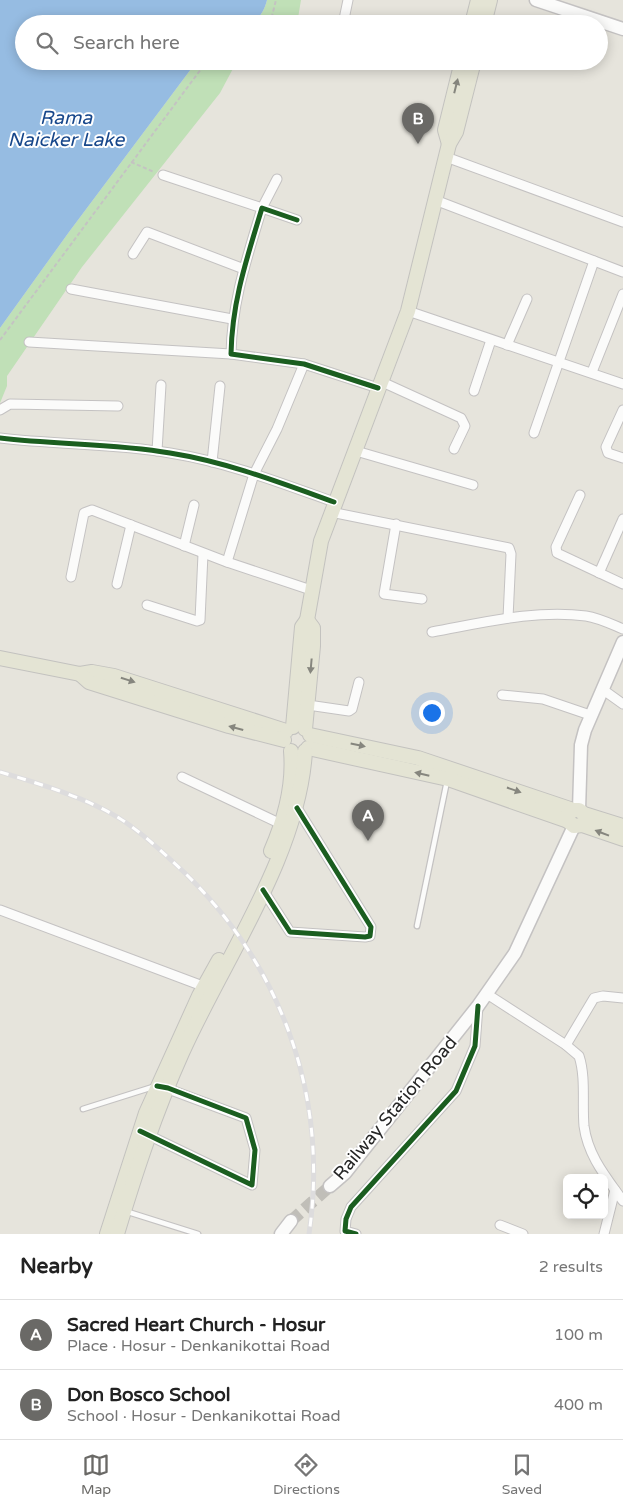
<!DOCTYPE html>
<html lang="en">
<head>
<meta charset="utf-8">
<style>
  body { margin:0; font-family:"Varela Round",sans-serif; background:#f6f6f6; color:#222 }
  .controls { position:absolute; right:15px; bottom:15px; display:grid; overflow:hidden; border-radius:8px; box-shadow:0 2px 12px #0003 }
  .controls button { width:45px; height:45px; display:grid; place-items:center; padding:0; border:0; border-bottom:1px solid #e0e0e0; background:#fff; color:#222; font:25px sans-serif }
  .you { position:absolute; left:431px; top:712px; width:18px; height:18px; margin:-12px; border:4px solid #fff; border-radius:50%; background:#1a73e8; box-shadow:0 0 0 8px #1a73e833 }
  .badge { display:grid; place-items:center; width:32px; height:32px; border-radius:50%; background:#6a6966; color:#fff; font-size:16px; font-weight:700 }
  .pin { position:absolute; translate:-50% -41px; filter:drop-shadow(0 1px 2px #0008) }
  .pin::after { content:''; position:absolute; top:26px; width:18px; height:15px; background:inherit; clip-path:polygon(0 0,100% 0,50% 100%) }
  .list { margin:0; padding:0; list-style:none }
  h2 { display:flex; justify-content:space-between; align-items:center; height:65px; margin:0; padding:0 20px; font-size:21px }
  h2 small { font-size:16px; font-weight:400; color:#767676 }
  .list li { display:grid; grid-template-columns:32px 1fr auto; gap:15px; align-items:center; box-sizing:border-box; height:70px; padding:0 20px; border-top:1px solid #e0e0e0 }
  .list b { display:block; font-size:19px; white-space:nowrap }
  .list p { margin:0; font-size:16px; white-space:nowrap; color:#767676 }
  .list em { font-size:16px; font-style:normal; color:#767676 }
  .icon { flex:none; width:28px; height:28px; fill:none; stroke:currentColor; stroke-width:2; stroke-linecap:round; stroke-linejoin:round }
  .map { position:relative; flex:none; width:623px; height:1234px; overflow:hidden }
  .search { position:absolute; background:#fff; box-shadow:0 2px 12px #0003; left:15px; right:15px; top:15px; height:55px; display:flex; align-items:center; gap:12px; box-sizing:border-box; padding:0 18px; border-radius:28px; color:#767676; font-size:19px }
  .sheet { height:205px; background:#fff }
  nav { display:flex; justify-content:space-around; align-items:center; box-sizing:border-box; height:70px; border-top:1px solid #e0e0e0; background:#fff; font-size:14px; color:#767676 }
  nav a { display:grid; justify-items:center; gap:2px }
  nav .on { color:#6a6966 }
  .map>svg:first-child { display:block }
  .green { fill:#c0e0b7 }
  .water { fill:#96bce2 }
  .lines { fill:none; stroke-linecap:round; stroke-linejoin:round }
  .secondary-tunnel { stroke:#c0beb8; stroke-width:12; stroke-dasharray:12 6; stroke-linecap:butt }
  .service-casing { stroke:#c4c2c2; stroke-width:7 }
  .minor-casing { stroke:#c4c2c2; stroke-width:11 }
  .secondary-casing { stroke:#c4c2c2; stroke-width:15 }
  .primary-casing { stroke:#c3c2bf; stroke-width:16 }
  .path { stroke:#c4c3c2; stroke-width:2; stroke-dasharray:4 2.5; stroke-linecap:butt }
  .service { stroke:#fbfbfa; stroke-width:4.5 }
  .minor { stroke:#fbfbfa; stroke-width:9 }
  .secondary { stroke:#fbfbfa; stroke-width:12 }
  .primary { stroke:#e4e4d4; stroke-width:14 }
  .rail-casing { stroke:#dddcdd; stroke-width:5 }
  .rail { stroke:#fff; stroke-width:3; stroke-dasharray:9; stroke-linecap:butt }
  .cycleway-casing { stroke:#fff; stroke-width:8 }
  .cycleway { stroke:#1b5e20; stroke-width:5 }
  .oneway { fill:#86867e }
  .labels { text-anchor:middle; stroke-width:4; stroke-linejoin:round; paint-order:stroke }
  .street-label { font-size:18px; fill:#272727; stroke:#fff }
  .water-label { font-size:19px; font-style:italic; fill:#17478b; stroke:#fff }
</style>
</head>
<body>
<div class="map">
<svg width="623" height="1234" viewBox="0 0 623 1234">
  <rect width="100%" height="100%" fill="#e6e4dc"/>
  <!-- green -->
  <g class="green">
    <path d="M267,0H301L297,24H249C259,21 265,9 267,0Z"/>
    <path d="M197,61H237L220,93L82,267L7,376V386L0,403V328L69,232Z"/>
  </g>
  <!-- water -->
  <path class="water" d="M0,0H267C265,9 259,21 249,24H24V61H197L69,232L0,328Z"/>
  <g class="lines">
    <!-- secondary-tunnel -->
    <path class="secondary-tunnel" d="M291,1221L330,1186"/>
    <!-- service casing -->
    <g class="service-casing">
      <g id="service">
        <path d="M417,926L447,781"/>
        <path d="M83,1109L156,1086"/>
        <path d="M125,1211L198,1234"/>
      </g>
    </g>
    <!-- minor casing -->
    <g class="minor-casing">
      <g id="minor">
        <path d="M343,24L348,0"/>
        <path d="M446,157L623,222"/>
        <path d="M163,175L262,208L277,179"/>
        <path d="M435,200L623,272"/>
        <path d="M297,220L262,208C247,258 232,301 231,354L304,364L378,388"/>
        <path d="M133,254L147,232L244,269"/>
        <path d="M71,289L232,319"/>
        <path d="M408,311L623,384"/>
        <path d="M29,342L231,354"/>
        <path d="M507,345L527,299"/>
        <path d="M592,372L623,294"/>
        <path d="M380,381L461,418L465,426L454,449"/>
        <path d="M474,391L491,340"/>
        <path d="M0,410L10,404L118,406"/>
        <path d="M623,410L606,447L608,453L623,458"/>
        <path d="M534,433L594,261"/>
        <path d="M0,438C57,445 114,443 170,453C227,462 281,483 334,502"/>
        <path d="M157,451L161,385"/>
        <path d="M356,451L473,485"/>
        <path d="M212,462L220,386"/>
        <path d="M580,495L556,547L557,553L623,584"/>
        <path d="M331,512L509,548L511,554L508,618"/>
        <path d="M396,524L384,594L422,599"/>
        <path d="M184,546L194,505"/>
        <path d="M227,562L254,474L277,429L304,364"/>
        <path d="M599,573L623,519"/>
        <path d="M71,577L84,513L92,510L227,562L311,590"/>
        <path d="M117,584L131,525"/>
        <path d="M147,605L197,621L200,620L203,554"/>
        <path d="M432,632C482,623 536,609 586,616C599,618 611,624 623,629"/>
        <path d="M602,689L623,704"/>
        <path d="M502,695L543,699L590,715"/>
        <path d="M308,705L349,711L352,709L359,682"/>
        <path d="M182,777L281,824"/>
        <path d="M263,890L290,932L365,937L370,936L371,927L297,808"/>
        <path d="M0,910L208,988"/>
        <path d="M487,994L566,1045L579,1056C586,1077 582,1104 584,1126C588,1156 606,1177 623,1201"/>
        <path d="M566,1045L594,998L603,996L623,998"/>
        <path d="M144,1133L252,1185L255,1150L246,1118L163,1087"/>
        <path d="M500,1225L523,1234"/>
        <path d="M356,1234L345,1231L346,1219L351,1207L456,1091L475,1046L478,1006"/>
        <path d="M604,1234L615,1190"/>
      </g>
    </g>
    <!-- secondary casing -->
    <g class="secondary-casing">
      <g id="secondary">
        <path d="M536,0L623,29"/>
        <path d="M579,810L581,745L585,730L623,642"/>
        <path d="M330,1186L345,1173L478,1006L515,953L574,826"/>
        <path d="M281,1234L291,1221"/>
      </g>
    </g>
    <!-- primary casing -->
    <g class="primary-casing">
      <g id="primary">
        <path d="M472,24L478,0"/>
        <path d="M484,24L490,0"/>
        <path d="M449,144L445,130L462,61"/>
        <path d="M0,658L80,674L92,672L114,676L286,731"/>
        <path d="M80,674L89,682L229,726L284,740"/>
        <path d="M293,727L302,627L307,620L321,541L408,311L449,144L456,132L474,61"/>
        <path d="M305,729L313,646V628L307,620"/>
        <path d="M310,735L418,758L573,810"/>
        <path d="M308,748L448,779L568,821"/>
        <path d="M623,826L584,814L579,810H573L568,815V821L574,826L582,825L623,839"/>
        <path d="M271,851C285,819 294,785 291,751"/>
        <path d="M107,1234L146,1113L199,996L219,960"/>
        <path d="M117,1234C136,1171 155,1113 182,1053C224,959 299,855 305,751"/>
      </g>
    </g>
    <!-- path -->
    <g class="path">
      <path d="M270,24L276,0"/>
      <path d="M131,162L154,172"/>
      <path d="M0,340L207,61"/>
    </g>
    <!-- service -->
    <use href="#service" class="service"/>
    <!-- minor -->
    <use href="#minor" class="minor"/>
    <!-- secondary -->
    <use href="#secondary" class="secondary"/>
    <!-- primary -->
    <use href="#primary" class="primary"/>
    <!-- rail casing -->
    <g class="rail-casing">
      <path id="rail" d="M0,772C37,783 87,798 119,818C138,830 156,846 172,861C278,956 330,1092 309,1234"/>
    </g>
    <!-- rail -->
    <use href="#rail" class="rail"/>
    <!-- cycleway casing -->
    <g class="cycleway-casing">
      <g id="cycleway">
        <path d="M297,220L262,208C247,258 232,301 231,354L304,364L378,388"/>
        <path d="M0,438C57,445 114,443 170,453C227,462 281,483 334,502"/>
        <path d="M263,890L290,932L365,937L370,936L371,927L297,808"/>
        <path d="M140,1131L252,1185L255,1150L246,1118L168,1088L157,1086"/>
        <path d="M356,1234L345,1231L346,1219L351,1207L456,1091L475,1046L478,1006"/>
      </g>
    </g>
    <!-- cycleway -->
    <use href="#cycleway" class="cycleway"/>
  </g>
  <!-- one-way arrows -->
  <defs><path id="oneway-solid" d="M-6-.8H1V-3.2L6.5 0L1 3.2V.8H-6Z" transform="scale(1.25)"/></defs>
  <g class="oneway">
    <use href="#oneway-solid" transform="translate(456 86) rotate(-76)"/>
    <use href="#oneway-solid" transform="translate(311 666) rotate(95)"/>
    <use href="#oneway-solid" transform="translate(128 680) rotate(18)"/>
    <use href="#oneway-solid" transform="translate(236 728) rotate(-165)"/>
    <use href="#oneway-solid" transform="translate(358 745) rotate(12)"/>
    <use href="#oneway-solid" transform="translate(422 774) rotate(-167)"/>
    <use href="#oneway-solid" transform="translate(514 790) rotate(19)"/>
    <use href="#oneway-solid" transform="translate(602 833) rotate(-159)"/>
  </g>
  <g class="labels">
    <!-- street labels -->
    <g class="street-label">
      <text transform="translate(395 1108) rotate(-50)" y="6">Railway Station Road</text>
    </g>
    <!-- water labels -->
    <g class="water-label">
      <text x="66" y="124">Rama<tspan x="66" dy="22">Naicker Lake</tspan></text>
    </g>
  </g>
</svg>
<div class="controls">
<button><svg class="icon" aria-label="locate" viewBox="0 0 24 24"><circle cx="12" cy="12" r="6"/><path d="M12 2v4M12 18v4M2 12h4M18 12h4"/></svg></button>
</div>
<div class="you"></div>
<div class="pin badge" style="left:368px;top:841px">A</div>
<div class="pin badge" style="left:418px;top:144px">B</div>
<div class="search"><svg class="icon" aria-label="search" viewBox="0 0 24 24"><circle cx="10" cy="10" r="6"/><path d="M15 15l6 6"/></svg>Search here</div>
</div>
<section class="sheet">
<h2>Nearby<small>2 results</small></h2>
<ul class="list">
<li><span class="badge">A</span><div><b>Sacred Heart Church - Hosur</b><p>Place · Hosur - Denkanikottai Road</p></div><em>100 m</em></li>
<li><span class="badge">B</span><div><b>Don Bosco School</b><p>School · Hosur - Denkanikottai Road</p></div><em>400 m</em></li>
</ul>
</section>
<nav>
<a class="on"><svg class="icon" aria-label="map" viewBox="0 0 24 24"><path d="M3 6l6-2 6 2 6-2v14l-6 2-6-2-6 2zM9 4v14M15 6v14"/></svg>Map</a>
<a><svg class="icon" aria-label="directions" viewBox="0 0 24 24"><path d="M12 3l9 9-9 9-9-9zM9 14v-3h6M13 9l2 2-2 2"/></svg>Directions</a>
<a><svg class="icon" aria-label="saved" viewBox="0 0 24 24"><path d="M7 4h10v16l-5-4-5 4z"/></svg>Saved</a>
</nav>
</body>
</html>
